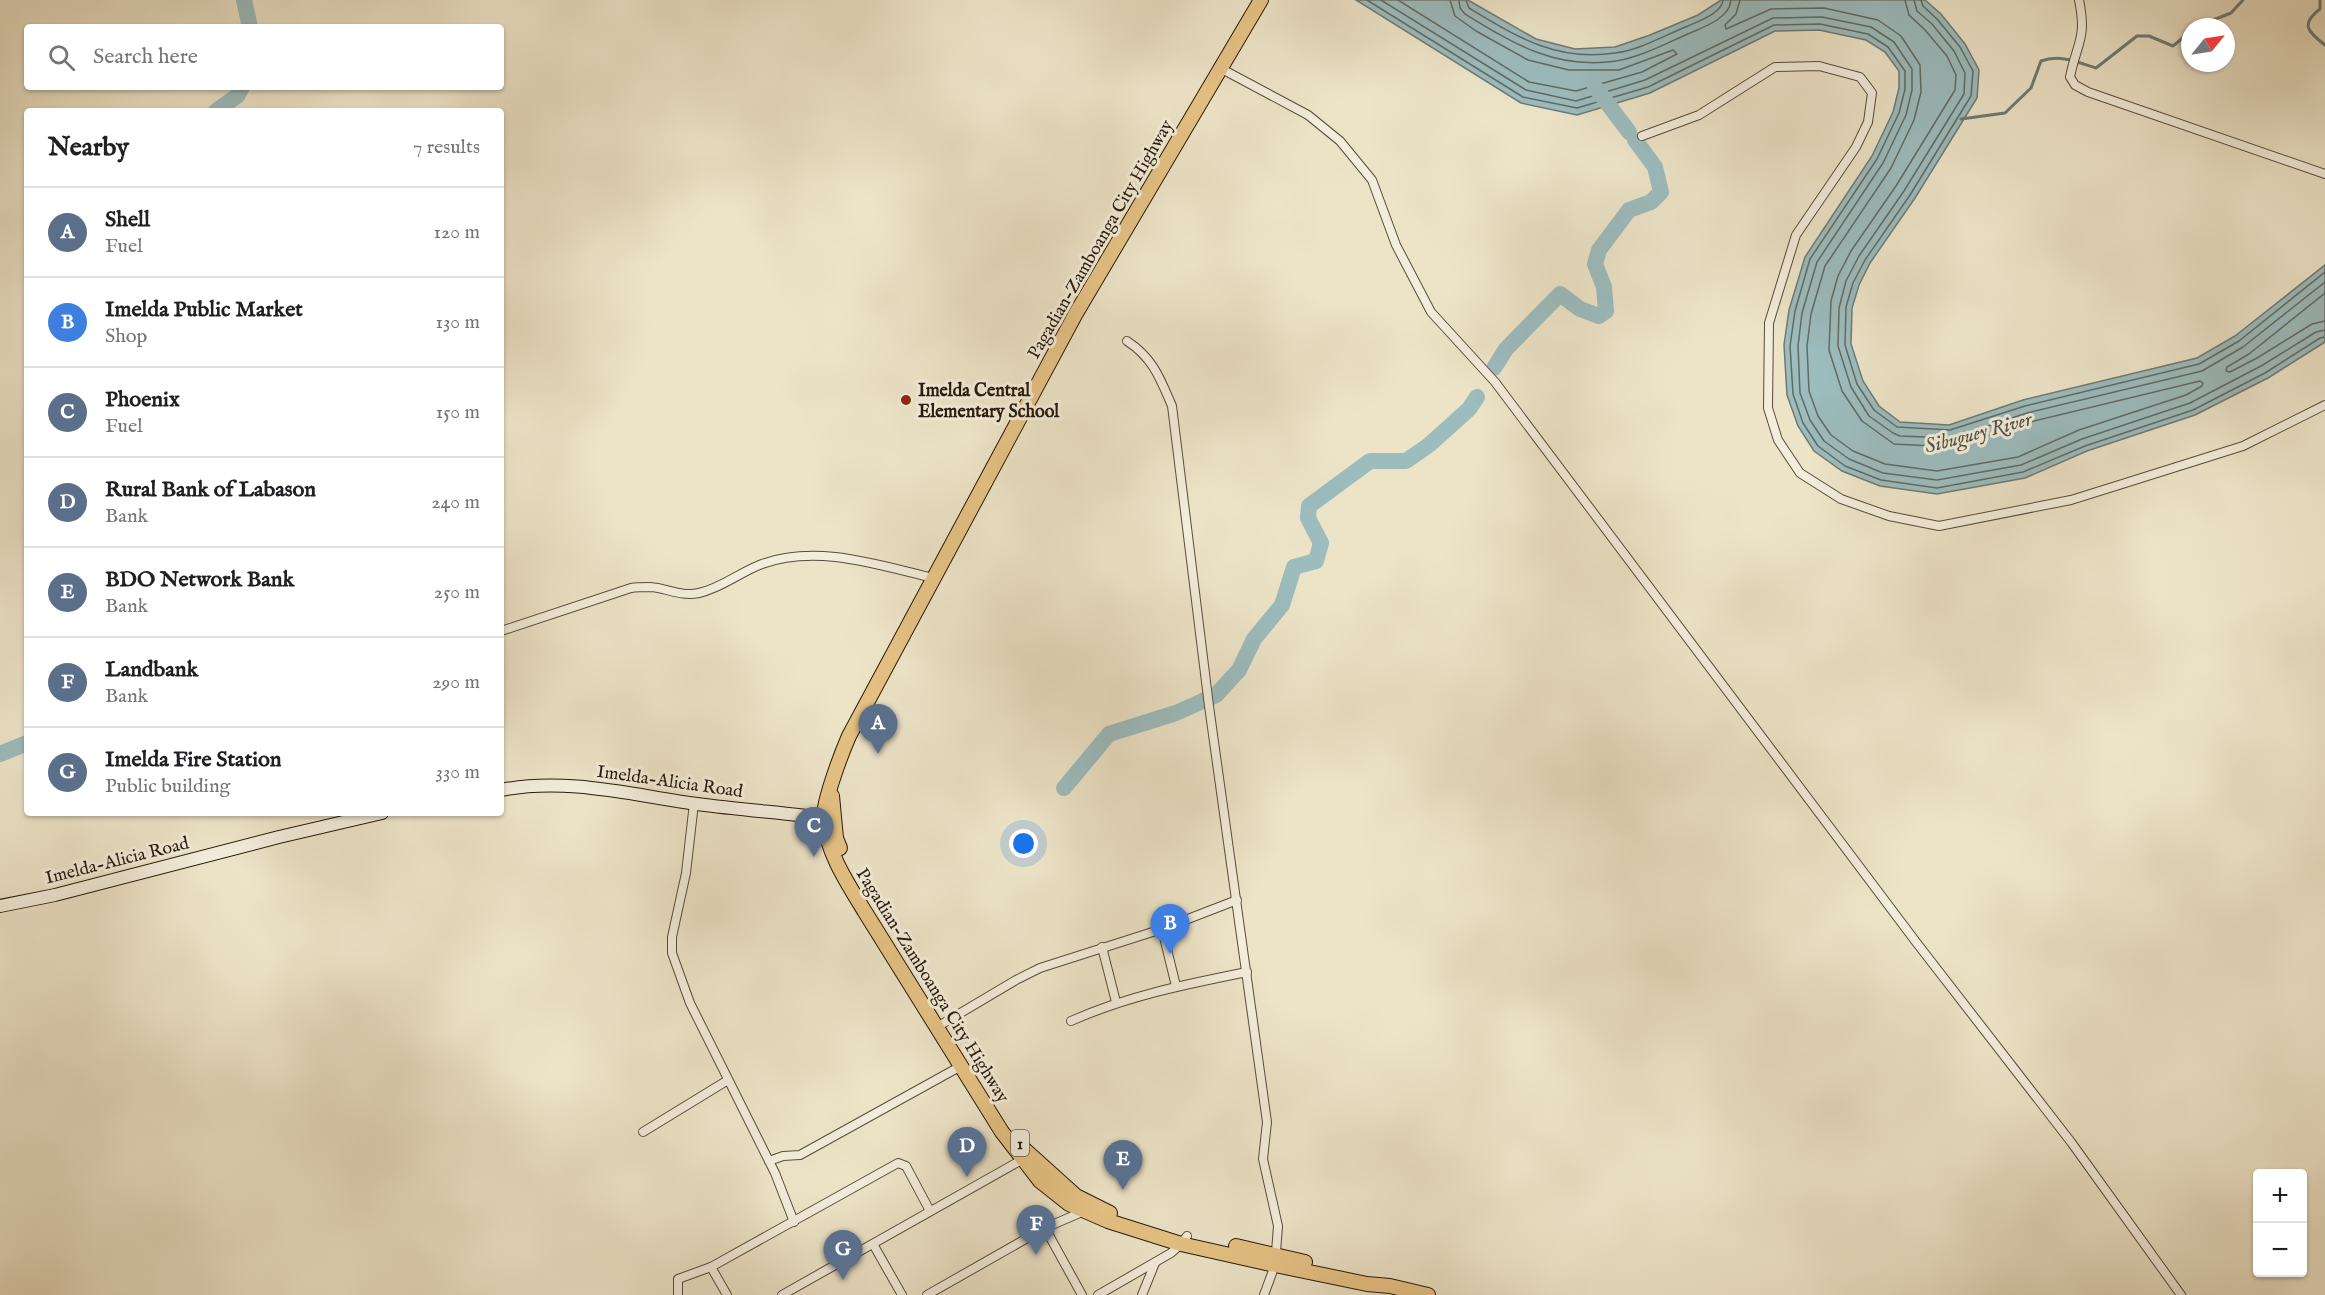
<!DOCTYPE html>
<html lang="en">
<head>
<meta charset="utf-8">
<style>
  body { margin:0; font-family:"IM FELL English",serif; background:#f6f6f6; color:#202124 }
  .controls { position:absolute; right:18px; bottom:18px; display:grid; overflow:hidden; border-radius:6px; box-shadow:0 2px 4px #0004 }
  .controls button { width:54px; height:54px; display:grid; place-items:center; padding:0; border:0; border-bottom:2px solid #e0e0e0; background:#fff; color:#202124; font:30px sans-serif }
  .compass { position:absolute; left:2181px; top:18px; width:54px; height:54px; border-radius:50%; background:#fff; box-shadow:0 2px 4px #0004; rotate:60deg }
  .you { position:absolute; left:1024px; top:844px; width:21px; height:21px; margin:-15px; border:4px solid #fff; border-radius:50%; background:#1a73e8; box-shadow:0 0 0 9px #1a73e833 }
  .badge { display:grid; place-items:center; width:39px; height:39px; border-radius:50%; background:#8f2418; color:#fff; font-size:20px; font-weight:700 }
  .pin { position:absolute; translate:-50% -50px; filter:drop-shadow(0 2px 3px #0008) }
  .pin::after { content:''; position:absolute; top:32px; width:21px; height:18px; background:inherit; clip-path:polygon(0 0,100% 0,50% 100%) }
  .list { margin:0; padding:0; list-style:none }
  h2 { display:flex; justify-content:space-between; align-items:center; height:78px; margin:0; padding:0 24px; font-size:26px }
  h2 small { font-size:20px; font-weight:400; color:#757577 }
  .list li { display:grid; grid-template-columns:39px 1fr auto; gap:18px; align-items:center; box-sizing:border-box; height:90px; padding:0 24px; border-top:2px solid #e0e0e0 }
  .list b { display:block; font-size:22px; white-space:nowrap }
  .list p { margin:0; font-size:20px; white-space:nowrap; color:#757577 }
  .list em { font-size:20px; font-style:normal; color:#757577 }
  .icon { flex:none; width:33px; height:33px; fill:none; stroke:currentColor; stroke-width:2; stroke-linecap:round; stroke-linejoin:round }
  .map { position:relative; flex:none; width:2325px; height:1295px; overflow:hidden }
  .search { position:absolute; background:#fff; box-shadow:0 2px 4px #0004; left:24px; top:24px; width:480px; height:66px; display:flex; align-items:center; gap:15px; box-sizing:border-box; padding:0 21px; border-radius:6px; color:#757577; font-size:22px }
  .panel { position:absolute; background:#fff; box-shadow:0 2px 4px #0004; left:24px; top:108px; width:480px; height:708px; border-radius:6px }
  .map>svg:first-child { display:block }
  .water { fill:#9cbcbe; stroke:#6d7b76; stroke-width:1.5 }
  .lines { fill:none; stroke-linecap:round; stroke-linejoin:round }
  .shore { stroke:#616b64; stroke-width:1.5 }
  .stream { stroke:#6d7b76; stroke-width:3 }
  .river { stroke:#9cbcbe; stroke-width:16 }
  .minor-casing { stroke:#584c3a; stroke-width:10 }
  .secondary-casing { stroke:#261a0a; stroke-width:14 }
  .trunk-casing { stroke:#261a0a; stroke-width:16 }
  .minor { stroke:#f3eddb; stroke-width:8 }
  .secondary { stroke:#f3eddb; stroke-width:12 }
  .trunk { stroke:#e6c284; stroke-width:14 }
  .poi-dot { fill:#8f2418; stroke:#f3eddb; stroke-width:2 }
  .labels { text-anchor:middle; stroke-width:6; stroke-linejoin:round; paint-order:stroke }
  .shield { fill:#f3eddb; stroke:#645949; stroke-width:1.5 }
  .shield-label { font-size:16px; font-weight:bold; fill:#261a0a }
  .street-label { font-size:18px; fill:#261a0a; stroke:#f3eddb }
  .poi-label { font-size:18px; font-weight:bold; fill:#261a0a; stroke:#f3eddb; text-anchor:start }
  .water-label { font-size:20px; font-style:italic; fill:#4f5349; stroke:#f3eddb }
</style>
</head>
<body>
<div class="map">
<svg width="2325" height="1295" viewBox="0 0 2325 1295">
  <rect width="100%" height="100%" fill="#ede4c8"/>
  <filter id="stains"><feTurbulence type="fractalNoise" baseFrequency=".00333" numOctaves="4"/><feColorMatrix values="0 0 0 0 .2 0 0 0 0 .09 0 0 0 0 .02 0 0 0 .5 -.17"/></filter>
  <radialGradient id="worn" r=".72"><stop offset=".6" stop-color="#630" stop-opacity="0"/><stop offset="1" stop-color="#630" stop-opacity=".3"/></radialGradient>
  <!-- water -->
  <path class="water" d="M1356,0H1468L1536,39L1575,49L1615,47L1650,35L1698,15L1721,0H1925L1941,14L1965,44L1979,70L1977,98L1915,198L1870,263L1859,285L1852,308L1851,344L1863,381L1879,406L1900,422L1949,425L2023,400L2197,358L2235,336L2325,265V342L2268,378L2195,415L2087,451L2025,478L1937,494L1880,486L1842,471L1814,451L1798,426L1787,395L1784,345L1789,310L1805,257L1872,156L1893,112L1899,88V71L1885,52L1866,40L1819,30L1775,31L1650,93L1577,115L1521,103Z"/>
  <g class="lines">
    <!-- shore -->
    <g class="shore">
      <path d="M1367,0L1523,97L1577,108L1648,87L1774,25L1820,24L1868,34L1888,47L1905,71V89L1899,113L1877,159L1810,259L1795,311L1790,346L1793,394L1803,423L1818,446L1845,466L1881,480L1937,488L2023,472L2085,446L2193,410L2265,373L2320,338L2325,337"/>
      <path d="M1381,0L1526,90L1576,101L1645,80L1773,18L1822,17L1871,27L1894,42L1912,69V90L1906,115L1883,163L1817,262L1802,313L1798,346L1800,393L1810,420L1824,441L1849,459L1883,473L1937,480L2021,465L2082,439L2190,403L2261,366L2316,332L2325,330"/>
      <path d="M1398,0L1529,82L1576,91L1642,72L1677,54L1673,50L1619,70H1569L1528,60L1476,31L1455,16L1450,0"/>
      <path d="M1459,0L1460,8L1465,14C1514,44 1556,70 1616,61C1641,57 1667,43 1690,33C1704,27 1730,18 1731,0"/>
      <path d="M1466,0L1469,8C1517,37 1557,62 1615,53C1640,50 1665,35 1688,26C1699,21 1722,13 1723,0"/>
      <path d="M1740,0L1736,14L1725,25L1726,29L1771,9L1824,8L1878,20L1901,36L1920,65L1921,92L1914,120L1891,168L1825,266L1811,314L1807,346L1809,391L1818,416L1831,435L1853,451L1885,464L1937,471L2018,457L2079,430L2186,395L2202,386L2203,383L2200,381L2030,422L1951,447L1894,444L1862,421L1842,391L1829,350L1831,301L1838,276L1851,251L1896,186L1955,90L1956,75L1947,56L1925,30L1909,15L1905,0"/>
      <path d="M1914,0L1917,11L1932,24L1954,51L1965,73L1964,94L1904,191L1859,256L1846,281L1839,308L1838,346L1851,387L1869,416L1893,433L1900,436L1951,438L2027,413L2202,371L2243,347L2325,282"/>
      <path d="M1921,0L1923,6L1937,19L1960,47L1973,71L1971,96L1910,195L1865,260L1853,283L1846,307L1845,345L1857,384L1874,410L1897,427L1950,430L2025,406L2199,364L2239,341L2325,272"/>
      <path d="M2325,293L2249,354L2227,367L2226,371L2230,372L2257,358L2312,324L2325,321"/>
    </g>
    <!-- stream -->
    <g class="stream">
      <path d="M2320,0V9C2299,25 2309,32 2325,45"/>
      <path d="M2195,27L2231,13L2243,0"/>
      <path d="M1961,119L2005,113L2031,88L2041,61C2060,54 2077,62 2096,68L2137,36H2149L2173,46L2190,32"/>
    </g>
    <!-- river -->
    <g class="river">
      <path d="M244,0L250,27"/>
      <path d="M1595,87L1629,132"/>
      <path d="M216,111L237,96L242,87"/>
      <path d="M1494,368L1506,349L1560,294L1580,309L1599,316L1606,311L1604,287L1595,264L1599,250L1629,210L1651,202L1661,192L1655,167L1635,140"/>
      <path d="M0,754L27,743"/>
      <path d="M1064,788L1109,734L1176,713L1216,695L1239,670L1254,639L1282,605L1294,567L1316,561L1321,543L1308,518L1309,506L1370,461H1406L1429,445L1469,409L1477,397"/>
    </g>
    <!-- minor casing -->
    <g class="minor-casing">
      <g id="minor">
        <path d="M2079,0C2087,39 2077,42 2070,77L2075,85L2088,92L2325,174"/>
        <path d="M1220,68L1308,115L1340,141L1372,180L1396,245L1431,312L1495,382L1916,942L2071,1142L2181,1295"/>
        <path d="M1642,136L1699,115L1775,67L1819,66L1860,77L1872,93L1868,122L1856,147L1796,235L1769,323L1768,408L1778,440L1800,473L1841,499L1889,516L1939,526L2071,500L2119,485L2243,446L2325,405"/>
        <path d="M1127,341C1153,358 1160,378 1172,406L1209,706L1267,1122L1263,1159L1278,1226L1275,1265L1264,1295"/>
        <path d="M501,631L631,588C637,587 644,587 650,587C667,588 681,597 699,593C722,588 740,572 762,564C817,544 878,565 933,578"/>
        <path d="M694,803L686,873L672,937V953L690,1003L775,1173L794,1222"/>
        <path d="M1162,929L1237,900"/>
        <path d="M1102,947L1116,1002"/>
        <path d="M1071,1021C1127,996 1187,984 1247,972"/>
        <path d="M942,1024L1016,980L1040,968L1162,929L1176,986"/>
        <path d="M643,1132L728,1080"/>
        <path d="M769,1161L783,1156L800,1155L961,1066"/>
        <path d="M1045,1228L1082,1295"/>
        <path d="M873,1244L902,1295"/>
        <path d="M711,1267L727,1295"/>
        <path d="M678,1295V1279L711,1267L898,1163L906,1166L930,1211"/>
        <path d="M782,1295L1025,1158"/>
        <path d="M927,1295L1045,1228L1082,1212"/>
        <path d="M1098,1295L1171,1253L1180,1245L1187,1236"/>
        <path d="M1142,1295L1155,1263"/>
      </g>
    </g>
    <!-- secondary casing -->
    <g class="secondary-casing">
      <g id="secondary">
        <path d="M501,790C566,777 632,795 697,804C742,810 788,813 833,819"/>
        <path d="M0,906L55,895L279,837L382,813"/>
      </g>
    </g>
    <!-- trunk casing -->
    <g class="trunk-casing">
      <g id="trunk">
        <path d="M1261,0L1075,315L849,736C842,752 822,804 824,820C827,853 848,884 865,912L1002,1132L1040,1181L1069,1204L1108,1221L1181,1244L1275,1265L1367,1284L1390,1286L1428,1295"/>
        <path d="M832,796L836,838L840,848"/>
        <path d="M1025,1150L1076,1196L1110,1213"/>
        <path d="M1236,1246L1305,1262"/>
      </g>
    </g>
    <!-- minor -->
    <use href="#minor" class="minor"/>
    <!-- secondary -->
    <use href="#secondary" class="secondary"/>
    <!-- trunk -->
    <use href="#trunk" class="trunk"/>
  </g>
  <!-- markers -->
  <circle class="poi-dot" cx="906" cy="400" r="6"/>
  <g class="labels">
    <!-- shield labels -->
    <rect class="shield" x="1011" y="1130" width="18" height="26" rx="4.5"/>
    <g class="shield-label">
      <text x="1020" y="1149">1</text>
    </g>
    <!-- street labels -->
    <g class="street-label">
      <text transform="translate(1100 239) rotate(-60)" y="6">Pagadian-Zamboanga City Highway</text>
      <text transform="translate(670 781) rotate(8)" y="6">Imelda-Alicia Road</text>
      <text transform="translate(117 860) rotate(-14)" y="6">Imelda-Alicia Road</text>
      <text transform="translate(933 985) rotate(58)" y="6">Pagadian-Zamboanga City Highway</text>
    </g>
    <!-- poi labels -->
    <g class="poi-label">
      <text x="918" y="396">Imelda Central<tspan x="918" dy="21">Elementary School</tspan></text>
    </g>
    <!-- water labels -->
    <g class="water-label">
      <text transform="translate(1978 432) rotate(-15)" y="7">Sibuguey River</text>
    </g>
  </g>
  <rect width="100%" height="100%" filter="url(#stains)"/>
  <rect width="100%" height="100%" fill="url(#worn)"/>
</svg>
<div class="controls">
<button>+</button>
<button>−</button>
</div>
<svg class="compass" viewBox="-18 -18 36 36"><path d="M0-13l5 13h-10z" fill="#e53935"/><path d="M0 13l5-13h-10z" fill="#757577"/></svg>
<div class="you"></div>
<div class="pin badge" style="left:878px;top:754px;background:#5c6f8a">A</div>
<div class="pin badge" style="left:1170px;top:954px;background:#3f7fe0">B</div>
<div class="pin badge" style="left:814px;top:857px;background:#5c6f8a">C</div>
<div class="pin badge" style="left:967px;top:1177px;background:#5c6f8a">D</div>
<div class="pin badge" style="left:1123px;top:1190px;background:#5c6f8a">E</div>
<div class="pin badge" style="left:1036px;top:1255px;background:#5c6f8a">F</div>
<div class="pin badge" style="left:843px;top:1280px;background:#5c6f8a">G</div>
<div class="search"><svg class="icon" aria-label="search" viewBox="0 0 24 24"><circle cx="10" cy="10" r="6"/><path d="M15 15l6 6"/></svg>Search here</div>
<section class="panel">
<h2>Nearby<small>7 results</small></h2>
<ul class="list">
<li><span class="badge" style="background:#5c6f8a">A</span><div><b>Shell</b><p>Fuel</p></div><em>120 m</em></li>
<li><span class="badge" style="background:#3f7fe0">B</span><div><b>Imelda Public Market</b><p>Shop</p></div><em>130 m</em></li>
<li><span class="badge" style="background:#5c6f8a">C</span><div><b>Phoenix</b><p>Fuel</p></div><em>150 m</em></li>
<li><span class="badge" style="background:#5c6f8a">D</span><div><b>Rural Bank of Labason</b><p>Bank</p></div><em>240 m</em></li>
<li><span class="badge" style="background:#5c6f8a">E</span><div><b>BDO Network Bank</b><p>Bank</p></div><em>250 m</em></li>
<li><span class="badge" style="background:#5c6f8a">F</span><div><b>Landbank</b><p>Bank</p></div><em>290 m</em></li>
<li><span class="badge" style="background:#5c6f8a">G</span><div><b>Imelda Fire Station</b><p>Public building</p></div><em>330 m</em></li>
</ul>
</section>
</div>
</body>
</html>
